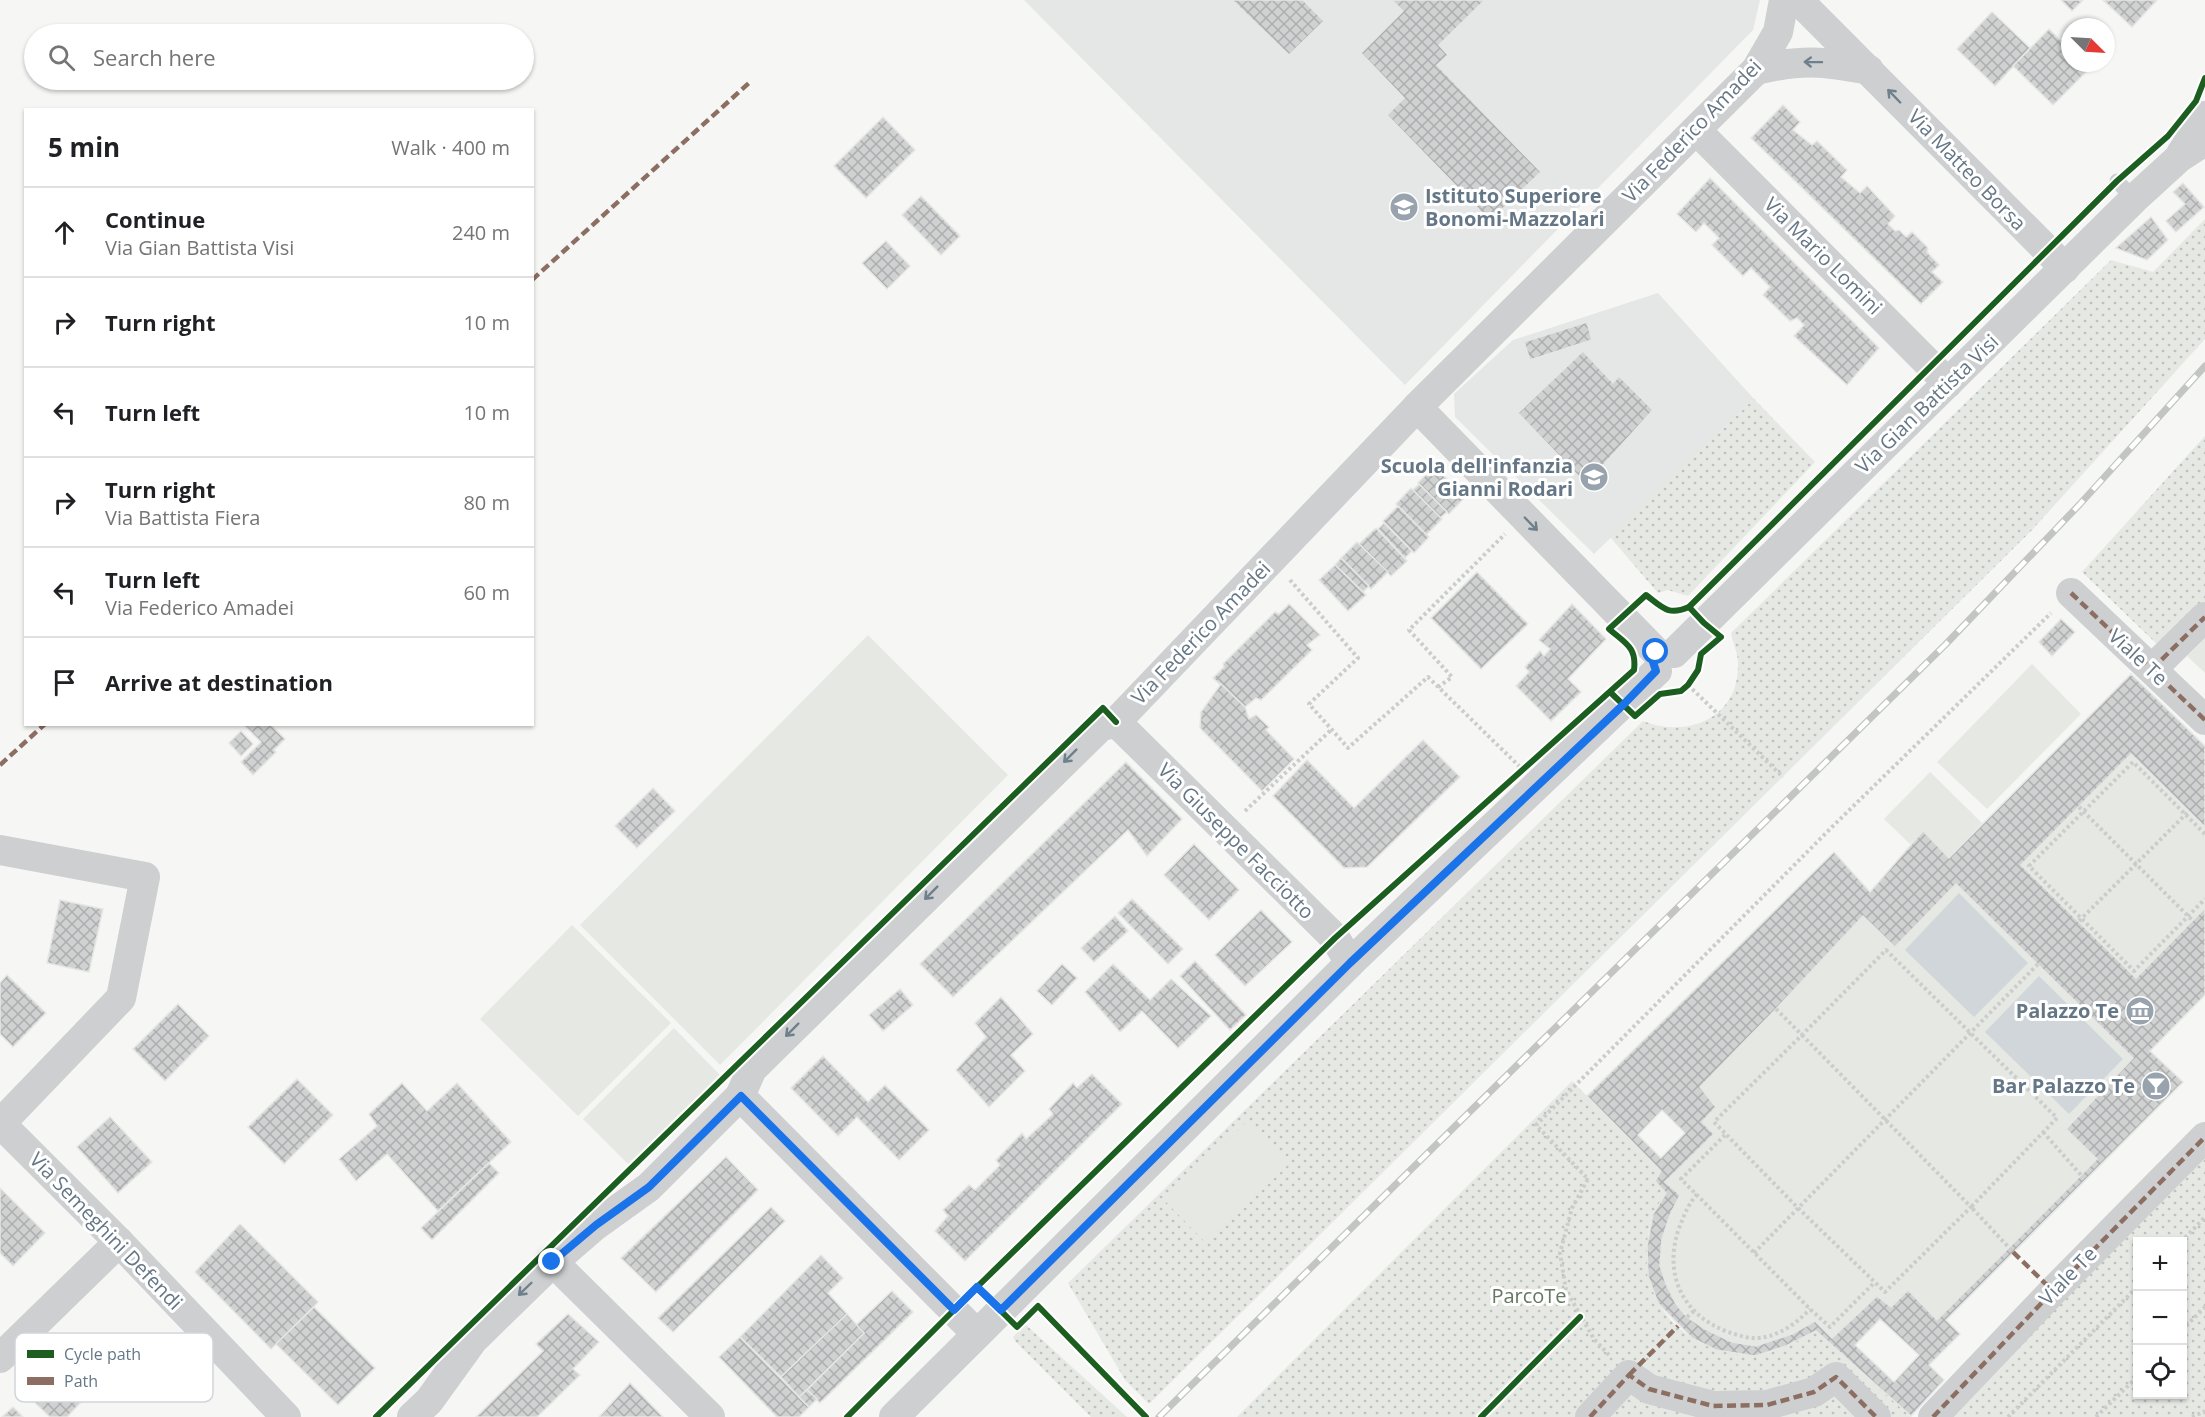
<!DOCTYPE html>
<html lang="en">
<head>
<meta charset="utf-8">
<style>
  body { margin:0; font-family:"Open Sans",sans-serif; background:#f6f6f6; color:#202124 }
  .controls { position:absolute; right:18px; bottom:18px; display:grid; overflow:hidden; border-radius:0px; box-shadow:0 2px 4px #0004 }
  .controls button { width:54px; height:54px; display:grid; place-items:center; padding:0; border:0; border-bottom:2px solid #e0e0e0; background:#fff; color:#202124; font:30px sans-serif }
  .compass { position:absolute; left:2061px; top:18px; width:54px; height:54px; border-radius:50%; background:#fff; box-shadow:0 2px 4px #0004; rotate:114deg }
  .stop { position:absolute; width:18px; height:18px; margin:-14px; border:4px solid #1a73e8; border-radius:50%; background:#fff }
  .stop.end { background:#1a73e8; border-color:#fff; box-shadow:0 2px 6px #0008 }
  .list { margin:0; padding:0; list-style:none }
  h2 { display:flex; justify-content:space-between; align-items:center; height:78px; margin:0; padding:0 24px; font-size:26px }
  h2 small { font-size:20px; font-weight:400; color:#757577 }
  .list li { display:grid; grid-template-columns:39px 1fr auto; gap:18px; align-items:center; box-sizing:border-box; height:90px; padding:0 24px; border-top:2px solid #e0e0e0 }
  .list b { display:block; font-size:22px; white-space:nowrap }
  .list p { margin:0; font-size:20px; white-space:nowrap; color:#757577 }
  .list em { font-size:20px; font-style:normal; color:#757577 }
  .icon { flex:none; width:33px; height:33px; fill:none; stroke:currentColor; stroke-width:2; stroke-linecap:round; stroke-linejoin:round }
  .map { position:relative; flex:none; width:2205px; height:1417px; overflow:hidden }
  .search { position:absolute; background:#fff; box-shadow:0 2px 4px #0004; left:24px; top:24px; width:510px; height:66px; display:flex; align-items:center; gap:15px; box-sizing:border-box; padding:0 21px; border-radius:33px; color:#757577; font-size:22px }
  .panel { position:absolute; background:#fff; box-shadow:0 2px 4px #0004; left:24px; top:108px; width:510px; height:618px; border-radius:0px }
  .map>svg:first-child { display:block }
  .built { fill:#e5e6e6 }
  .grass { fill:url(#grass-dots); fill-rule:evenodd }
  .garden { fill:#e6e9e3 }
  .water { fill:#d0d6da }
  .building { fill:url(#building-cross-hatch); stroke:#e6e6e4; stroke-width:1.5; fill-rule:evenodd }
  .lines { fill:none; stroke-linecap:round; stroke-linejoin:round }
  .path { stroke:#ccc; stroke-width:4; stroke-dasharray:3 3; stroke-linecap:butt }
  .lane { stroke:#cdcfd0; stroke-width:15 }
  .street { stroke:#cdcfd0; stroke-width:30 }
  .rail-casing { stroke:#c3c5c5; stroke-width:7 }
  .rail { stroke:#fff; stroke-width:4.5; stroke-dasharray:14; stroke-linecap:butt }
  .quiet { stroke:#8d6e63; stroke-width:4.5; stroke-dasharray:9 4.5; stroke-linecap:butt }
  .cycleway-casing { stroke:#fff; stroke-width:10 }
  .cycleway { stroke:#1b5e20; stroke-width:6 }
  .oneway { stroke:#6f808d }
  .route { stroke:#1a73e8; stroke-width:8 }
  .labels { text-anchor:middle; stroke-width:6; stroke-linejoin:round; paint-order:stroke }
  .street-label { font-size:20px; fill:#657786; stroke:#fff }
  .poi-label { font-size:20px; font-weight:bold; fill:#657786; stroke:#fff; text-anchor:end }
  .park-label { font-size:20px; fill:#657860; stroke:#fff }
  .key { fill:#fff; stroke:#d1d6db; stroke-width:1.5 }
  .key-label { font-size:16px; fill:#657786 }
</style>
</head>
<body>
<div class="map">
<svg width="2205" height="1417" viewBox="0 0 2205 1417">
  <defs>
    <pattern id="grass-dots" width="8" height="8" patternUnits="userSpaceOnUse" patternTransform="scale(1.5)"><rect width="8" height="8" fill="#e6e9e3"/><path d="M2 2h.1M6 6h.1" fill="none" stroke="#bec2be" stroke-width="1.8" stroke-linecap="round"/></pattern>
    <pattern id="building-cross-hatch" width="8" height="8" patternUnits="userSpaceOnUse" patternTransform="scale(1.5)"><rect width="8" height="8" fill="#d0d1d1"/><path d="M0 0l8 8M0 8l8-8" fill="none" stroke="#acaeaf"/></pattern>
  </defs>
  <rect width="100%" height="100%" fill="#f6f6f5"/>
  <!-- built -->
  <g class="built">
    <path d="M1024,0H1760L1753,30L1405,385Z"/>
    <path d="M1658,293L1754,399L1594,554L1455,417L1454,394L1513,340Z"/>
  </g>
  <!-- grass -->
  <g class="grass">
    <path d="M2205,219V339L2032,530L1149,1404L1125,1380L1068,1283L1643,721C1688,739 1739,718 1738,664C1738,654 1733,643 1731,633L2111,260L2153,272Z"/>
    <path d="M1754,399L1815,462L1688,596L1668,590L1658,593L1610,537Z"/>
    <path d="M2205,436V605L2162,649L2082,572Z"/>
    <path d="M1572,1081L1661,1171L1655,1181L1666,1193C1662,1200 1657,1206 1654,1213C1648,1225 1647,1244 1647,1258C1648,1317 1696,1353 1753,1355C1771,1356 1800,1339 1816,1331L1911,1417H1237Z"/>
    <path d="M2205,1154V1417H1945ZM2138,1242H2182V1394H2138Z"/>
    <path d="M1025,1324L1127,1417H1091L1015,1341L1013,1337Z"/>
  </g>
  <!-- garden -->
  <g class="garden">
    <path d="M868,635L1008,775L720,1065L580,925Z"/>
    <path d="M2205,638V673L2187,656Z"/>
    <path d="M2032,664L2081,714L1987,809L1937,762Z"/>
    <path d="M2131,754L2205,827V908L2136,978L2021,865Z"/>
    <path d="M1930,772L1982,823L1949,858L1923,832L1910,844L1884,819Z"/>
    <path d="M1956,884L2133,1058L2066,1128L2097,1159L1937,1320L1908,1291L1891,1307L1877,1296L1832,1338L1815,1321C1799,1330 1774,1345 1755,1346C1714,1347 1665,1307 1660,1265C1657,1241 1669,1216 1680,1196L1665,1182L1714,1134L1702,1122L1716,1106L1700,1087L1776,1009L1863,916L1895,947Z"/>
    <path d="M572,925L671,1023L578,1116L480,1019Z"/>
    <path d="M674,1028L720,1075L629,1165L583,1119Z"/>
    <path d="M1248,1121L1289,1164L1207,1244L1165,1201Z"/>
  </g>
  <!-- water -->
  <g class="water">
    <path d="M1959,893L2028,963L1974,1017L1905,950Z"/>
    <path d="M2039,976L2123,1059L2069,1114L1985,1032Z"/>
  </g>
  <!-- building -->
  <g class="building">
    <path d="M1232,0H1303L1324,21L1289,55Z"/>
    <path d="M1392,0H1485L1439,45L1448,55L1437,65L1541,172L1490,221L1387,115L1404,98L1361,53L1403,11Z"/>
    <path d="M2061,0H2083L2072,11Z"/>
    <path d="M2103,0H2157L2132,27Z"/>
    <path d="M1992,12L2030,48L1995,86L1957,49Z"/>
    <path d="M2049,29L2070,50V63H2083L2089,69L2053,105L2013,66Z"/>
    <path d="M1783,105L1800,122L1793,130L1812,145L1817,141L1847,170L1841,177L1860,193L1867,186L1895,216L1888,224L1895,231L1899,230L1906,237L1912,232L1928,248L1927,252L1939,265L1932,272L1943,282L1921,304L1751,138Z"/>
    <path d="M883,117L915,150L866,198L834,166Z"/>
    <path d="M1710,178L1879,348L1847,385L1794,336L1804,325L1797,318L1790,321L1763,295L1770,287L1751,268L1743,276L1712,245L1719,238L1704,223L1696,232L1677,214Z"/>
    <path d="M2183,183L2204,207L2176,232L2166,221L2185,204L2173,192Z"/>
    <path d="M921,196L960,236L941,255L902,215Z"/>
    <path d="M2151,217L2168,240L2147,260L2116,248Z"/>
    <path d="M886,241L910,266L887,289L862,263Z"/>
    <path d="M1587,322L1592,340L1530,360L1524,342Z"/>
    <path d="M1583,351L1613,383L1619,376L1653,410L1586,484L1518,413Z"/>
    <path d="M1434,466L1465,497L1449,514L1418,483Z"/>
    <path d="M1419,484L1447,512L1440,518L1413,490Z"/>
    <path d="M1411,488L1442,519L1426,535L1396,504Z"/>
    <path d="M1398,506L1429,537L1414,553L1383,521Z"/>
    <path d="M1384,523L1412,551L1405,558L1378,529Z"/>
    <path d="M1376,528L1407,561L1391,576L1359,544Z"/>
    <path d="M1357,542L1388,572L1371,589L1341,558Z"/>
    <path d="M1341,558L1369,586L1363,592L1335,565Z"/>
    <path d="M1335,565L1366,595L1348,611L1319,580Z"/>
    <path d="M1477,572L1528,624L1481,669L1431,618Z"/>
    <path d="M1289,604L1320,635L1307,645L1312,650L1261,700L1256,698L1245,707L1213,678L1224,667L1223,664L1275,612L1279,614Z"/>
    <path d="M1572,604L1606,639L1568,679L1581,692L1551,721L1516,686L1529,672L1525,667L1540,651L1544,656L1550,649L1539,640Z"/>
    <path d="M2061,619L2075,632L2052,656L2039,642Z"/>
    <path d="M2131,674L2205,746V827L2131,754L2021,865L2136,978L2205,908V995L2150,1051L2183,1082L1946,1320L1960,1334L1929,1365L1944,1380L1911,1416L1816,1331L1786,1346L1755,1356L1716,1350L1692,1338L1658,1303L1648,1276L1647,1246L1653,1214L1666,1193L1655,1181L1661,1171L1587,1096L1834,852L1870,892L1923,831L1949,858ZM1956,884L2133,1058L2066,1129L2097,1159L1937,1320L1908,1290L1891,1307L1877,1296L1832,1338L1815,1321L1792,1334L1756,1346L1732,1342L1705,1329L1687,1317L1676,1304L1666,1284L1660,1265L1662,1239L1670,1215L1680,1195L1665,1182L1714,1134L1702,1122L1716,1107L1700,1087L1776,1009L1863,916L1895,947ZM1662,1110L1685,1133L1661,1158L1638,1135ZM1880,1319L1919,1355L1894,1382L1855,1345Z"/>
    <path d="M1221,684L1245,707L1249,719L1256,715L1269,727L1266,730L1294,759L1262,791L1200,728L1201,712Z"/>
    <path d="M247,724H270L285,739L274,750L276,752L253,775L241,762L261,742L245,726Z"/>
    <path d="M241,731L253,744L241,756L229,743Z"/>
    <path d="M1423,740L1460,777L1367,867L1344,868L1273,796L1307,760L1354,808Z"/>
    <path d="M1126,762L1182,819L1147,856L1128,830L953,997L920,964Z"/>
    <path d="M653,788L675,811L637,848L615,826Z"/>
    <path d="M1194,844L1239,890L1209,920L1164,875Z"/>
    <path d="M1132,899L1183,949L1168,964L1118,913Z"/>
    <path d="M60,900L103,909L89,972L47,963Z"/>
    <path d="M1261,910L1292,942L1245,986L1215,955Z"/>
    <path d="M1115,916L1128,931L1094,962L1081,948Z"/>
    <path d="M1195,961L1246,1015L1230,1030L1180,976Z"/>
    <path d="M1062,964L1077,978L1052,1005L1037,991Z"/>
    <path d="M1113,964L1150,1000L1171,979L1211,1016L1178,1048L1142,1011L1120,1032L1085,992Z"/>
    <path d="M7,975L46,1013L13,1047L0,1034V983Z"/>
    <path d="M900,989L913,1005L883,1031L869,1015Z"/>
    <path d="M1001,997L1033,1034L1011,1055L1025,1071L989,1107L956,1070L986,1037L975,1023Z"/>
    <path d="M178,1004L209,1036L165,1081L133,1049Z"/>
    <path d="M823,1056L868,1102L885,1085L929,1130L899,1160L857,1117L838,1136L791,1088Z"/>
    <path d="M1092,1074L1122,1104L965,1261L935,1231L948,1216L943,1210L969,1185L975,1190L1000,1165L996,1160L1022,1133L1026,1139L1053,1114L1049,1109L1073,1083L1077,1088Z"/>
    <path d="M297,1079L333,1115L284,1164L248,1127Z"/>
    <path d="M402,1083L427,1111L457,1083L511,1142L438,1211L387,1154L356,1181L339,1159L377,1126L369,1114Z"/>
    <path d="M110,1117L152,1162L118,1193L77,1147Z"/>
    <path d="M726,1157L758,1190L656,1292L621,1258Z"/>
    <path d="M489,1163L499,1173L432,1240L421,1228Z"/>
    <path d="M0,1188L45,1233L13,1266L0,1253Z"/>
    <path d="M771,1207L785,1221L673,1332L658,1318Z"/>
    <path d="M240,1224L318,1302L271,1349L195,1272Z"/>
    <path d="M821,1255L843,1278L828,1293L847,1314L781,1377L740,1337Z"/>
    <path d="M892,1291L913,1312L820,1403L807,1390L864,1333L856,1325Z"/>
    <path d="M314,1307L375,1368L338,1405L276,1344Z"/>
    <path d="M568,1314L599,1342L573,1369L580,1375L537,1417H476L543,1351L536,1344Z"/>
    <path d="M847,1314L864,1333L799,1397L781,1377Z"/>
    <path d="M740,1337L809,1407L799,1417H777L719,1357Z"/>
    <path d="M66,1354L98,1384L67,1417H50L27,1395Z"/>
    <path d="M630,1383L663,1417H599Z"/>
    <path d="M807,1390L817,1399L809,1407L799,1397Z"/>
    <path d="M13,1407L23,1417H2Z"/>
  </g>
  <g class="lines">
    <!-- path -->
    <g class="path">
      <path d="M1290,580L1358,658L1309,704L1348,748L1428,677L1519,766"/>
      <path d="M1688,685L1783,777"/>
      <path d="M1438,687L1452,677L1409,630L1505,534"/>
      <path d="M2079,807L2193,921"/>
      <path d="M1245,811L1332,729"/>
      <path d="M2205,834L2133,762L2029,866L2134,971L2205,899"/>
      <path d="M2079,921L2189,811"/>
      <path d="M1776,1009L1802,1035L1886,950L2057,1118L1971,1207L2013,1252"/>
      <path d="M1802,1035L1971,1207L1885,1292L1798,1208L1714,1122Z"/>
      <path d="M2043,1132L2081,1175"/>
      <path d="M1725,1135L1681,1179L1810,1309L1830,1327L1874,1283"/>
      <path d="M1697,1194C1687,1206 1683,1218 1678,1231C1664,1276 1683,1315 1728,1332C1738,1335 1748,1339 1759,1338C1779,1336 1797,1323 1810,1309"/>
      <path d="M2181,1242L2205,1217"/>
      <path d="M1754,1253L2038,964"/>
      <path d="M1687,1317L1694,1311"/>
      <path d="M2182,1330L2205,1307"/>
      <path d="M1609,1355L1594,1339L1566,1290L1560,1253L1572,1208L1588,1179L1536,1125L1834,825L2051,613"/>
      <path d="M2008,1417L2138,1286"/>
      <path d="M2096,1417L2138,1376"/>
      <path d="M2192,1417L2205,1411"/>
    </g>
    <!-- lane -->
    <path class="lane" d="M2117,181L2134,199"/>
    <!-- street -->
    <g class="street">
      <path d="M1798,0L2065,268"/>
      <path d="M1756,70C1802,59 1823,61 1869,70"/>
      <path d="M1696,130L1948,383"/>
      <path d="M2181,154L2205,116"/>
      <path d="M1417,407L1657,653"/>
      <path d="M2071,593L2205,720"/>
      <path d="M1674,653L2134,199L2180,157L2205,141"/>
      <path d="M2152,669L2205,617"/>
      <path d="M1116,722L1335,938L1350,963"/>
      <path d="M0,850L145,877L121,998L0,1124"/>
      <path d="M740,1096L977,1334"/>
      <path d="M0,1123L119,1242L286,1417"/>
      <path d="M553,1262L710,1417"/>
      <path d="M0,1358L119,1242"/>
      <path d="M412,1417L429,1401L473,1340L553,1262L596,1225L649,1187L740,1096L752,1069L1100,727L1116,722L1417,407L1756,70L1778,32L1784,0"/>
      <path d="M894,1417L1350,963L1657,671"/>
      <path d="M1590,1417L1629,1375L1649,1389L1713,1406L1767,1405L1814,1392L1836,1377L1876,1417"/>
      <path d="M1933,1417L2053,1291L2205,1137"/>
    </g>
    <!-- rail casing -->
    <g class="rail-casing">
      <path id="rail" d="M1159,1417L1946,644L2080,504L2205,366"/>
    </g>
    <!-- rail -->
    <use href="#rail" class="rail"/>
    <!-- quiet -->
    <g class="quiet">
      <path d="M532,280L750,82"/>
      <path d="M2071,593L2205,720"/>
      <path d="M2152,669L2205,617"/>
      <path d="M0,765L45,724"/>
      <path d="M2013,1252L2053,1291"/>
      <path d="M1629,1375L1678,1326"/>
      <path d="M1590,1417L1629,1375L1649,1389L1713,1406L1767,1405L1814,1392L1836,1377L1876,1417"/>
      <path d="M1933,1417L2053,1291L2205,1137"/>
    </g>
    <!-- cycleway casing -->
    <g class="cycleway-casing">
      <g id="cycleway">
        <path d="M1610,692L1635,716L1660,694L1681,691L1688,685L1698,670L1701,654L1721,637L1704,623L1689,607"/>
        <path d="M977,1287L1017,1327L1038,1306L1146,1417"/>
        <path d="M376,1417L1103,708L1116,722"/>
        <path d="M847,1417L977,1287L1335,938L1634,670C1637,647 1625,643 1609,629L1646,595C1663,608 1668,616 1689,607L2117,181L2168,136L2196,101L2205,78"/>
        <path d="M1481,1417L1580,1317"/>
      </g>
    </g>
    <!-- cycleway -->
    <use href="#cycleway" class="cycleway"/>
  </g>
  <!-- one-way arrows -->
  <defs><path id="oneway-shaft" d="M-6 0H5M1.5-3L5.5 0L1.5 3" fill="none" stroke-width="1.6" stroke-linecap="round" stroke-linejoin="round" transform="scale(1.5)"/></defs>
  <g class="oneway">
    <use href="#oneway-shaft" transform="translate(1813 62) rotate(-179)"/>
    <use href="#oneway-shaft" transform="translate(1894 96) rotate(-134)"/>
    <use href="#oneway-shaft" transform="translate(1531 524) rotate(46)"/>
    <use href="#oneway-shaft" transform="translate(1070 756) rotate(135)"/>
    <use href="#oneway-shaft" transform="translate(931 893) rotate(135)"/>
    <use href="#oneway-shaft" transform="translate(792 1030) rotate(135)"/>
    <use href="#oneway-shaft" transform="translate(525 1289) rotate(136)"/>
  </g>
  <g class="lines">
    <!-- route -->
    <path class="route" d="M552,1262L596,1225L649,1187L741,1096L954,1310L977,1287L1001,1310L1350,963L1623,705L1656,671L1653,662L1656,652"/>
  </g>
  <!-- icons -->
  <defs>
    <g id="school-disc" transform="scale(1.5)"><circle r="9.5" fill="#98a3ad" stroke="#fff"/><path d="M0-5L7-2L0 1L-7-2ZM-4 1L0 2.5L4 1V4Q0 6-4 4Z" fill="#fff"/></g>
    <g id="museum-disc" transform="scale(1.5)"><circle r="9.5" fill="#98a3ad" stroke="#fff"/><path d="M0-6L6-3V-2H-6V-3ZM-5-1h2V3h-2ZM-1-1h2V3h-2ZM3-1h2V3H3ZM-6 4H6V6H-6Z" fill="#fff"/></g>
    <g id="bar-disc" transform="scale(1.5)"><circle r="9.5" fill="#98a3ad" stroke="#fff"/><path d="M-6-5H6L.8 .8V4.5H3.5V6h-7V4.5H-.8V.8Z" fill="#fff"/></g>
  </defs>
  <g fill-rule="evenodd">
    <use href="#school-disc" x="1404" y="207"/>
    <use href="#school-disc" x="1594" y="477"/>
    <use href="#museum-disc" x="2140" y="1011"/>
    <use href="#bar-disc" x="2156" y="1086"/>
  </g>
  <g class="labels">
    <!-- street labels -->
    <g class="street-label">
      <text transform="translate(1692 131) rotate(-46)" y="7">Via Federico Amadei</text>
      <text transform="translate(1967 170) rotate(46)" y="7">Via Matteo Borsa</text>
      <text transform="translate(1823 256) rotate(45)" y="7">Via Mario Lomini</text>
      <text transform="translate(1927 404) rotate(-44)" y="7">Via Gian Battista Visi</text>
      <text transform="translate(1201 633) rotate(-46)" y="7">Via Federico Amadei</text>
      <text transform="translate(2138 657) rotate(43)" y="7">Viale Te</text>
      <text transform="translate(1236 841) rotate(45)" y="7">Via Giuseppe Facciotto</text>
      <text transform="translate(106 1231) rotate(46)" y="7">Via Semeghini Defendi</text>
      <text transform="translate(2068 1276) rotate(-46)" y="7">Viale Te</text>
    </g>
    <!-- poi labels -->
    <g class="poi-label">
      <text x="1425" y="203" text-anchor="start">Istituto Superiore<tspan x="1425" dy="23">Bonomi-Mazzolari</tspan></text>
      <text x="1573" y="473">Scuola dell'infanzia<tspan x="1573" dy="23">Gianni Rodari</tspan></text>
      <text x="2119" y="1018">Palazzo Te</text>
      <text x="2135" y="1093">Bar Palazzo Te</text>
    </g>
    <!-- park labels -->
    <g class="park-label">
      <text x="1529" y="1303">ParcoTe</text>
    </g>
  </g>
  <!-- legend -->
  <rect x="15" y="1333" width="198" height="69" rx="9" class="key"/>
  <rect x="27" y="1350" width="27" height="8" fill="#1b5e20"/>
  <rect x="27" y="1377" width="27" height="8" fill="#8d6e63"/>
  <g class="key-label">
    <text x="64" y="1360">Cycle path</text>
    <text x="64" y="1387">Path</text>
  </g>
</svg>
<div class="controls">
<button>+</button>
<button>−</button>
<button><svg class="icon" aria-label="locate" viewBox="0 0 24 24"><circle cx="12" cy="12" r="6"/><path d="M12 2v4M12 18v4M2 12h4M18 12h4"/></svg></button>
</div>
<svg class="compass" viewBox="-18 -18 36 36"><path d="M0-13l5 13h-10z" fill="#e53935"/><path d="M0 13l5-13h-10z" fill="#757577"/></svg>
<div class="stop" style="left:1656px;top:652px"></div>
<div class="stop end" style="left:552px;top:1262px"></div>
<div class="search"><svg class="icon" aria-label="search" viewBox="0 0 24 24"><circle cx="10" cy="10" r="6"/><path d="M15 15l6 6"/></svg>Search here</div>
<section class="panel">
<h2>5 min<small>Walk · 400 m</small></h2>
<ul class="list">
<li><svg class="icon" aria-label="ahead" viewBox="0 0 24 24"><path d="M12 20V5M6 11l6-6 6 6"/></svg><div><b>Continue</b><p>Via Gian Battista Visi</p></div><em>240 m</em></li>
<li><svg class="icon" aria-label="right" viewBox="0 0 24 24"><path d="M7 20v-9h11M14 6l5 5-5 5"/></svg><div><b>Turn right</b></div><em>10 m</em></li>
<li><svg class="icon" aria-label="left" viewBox="0 0 24 24"><path d="M17 20v-9H6M10 6l-5 5 5 5"/></svg><div><b>Turn left</b></div><em>10 m</em></li>
<li><svg class="icon" aria-label="right" viewBox="0 0 24 24"><path d="M7 20v-9h11M14 6l5 5-5 5"/></svg><div><b>Turn right</b><p>Via Battista Fiera</p></div><em>80 m</em></li>
<li><svg class="icon" aria-label="left" viewBox="0 0 24 24"><path d="M17 20v-9H6M10 6l-5 5 5 5"/></svg><div><b>Turn left</b><p>Via Federico Amadei</p></div><em>60 m</em></li>
<li><svg class="icon" aria-label="arrive" viewBox="0 0 24 24"><path d="M6 21V4h12l-3 4 3 4H6"/></svg><div><b>Arrive at destination</b></div></li>
</ul>
</section>
</div>
</body>
</html>
